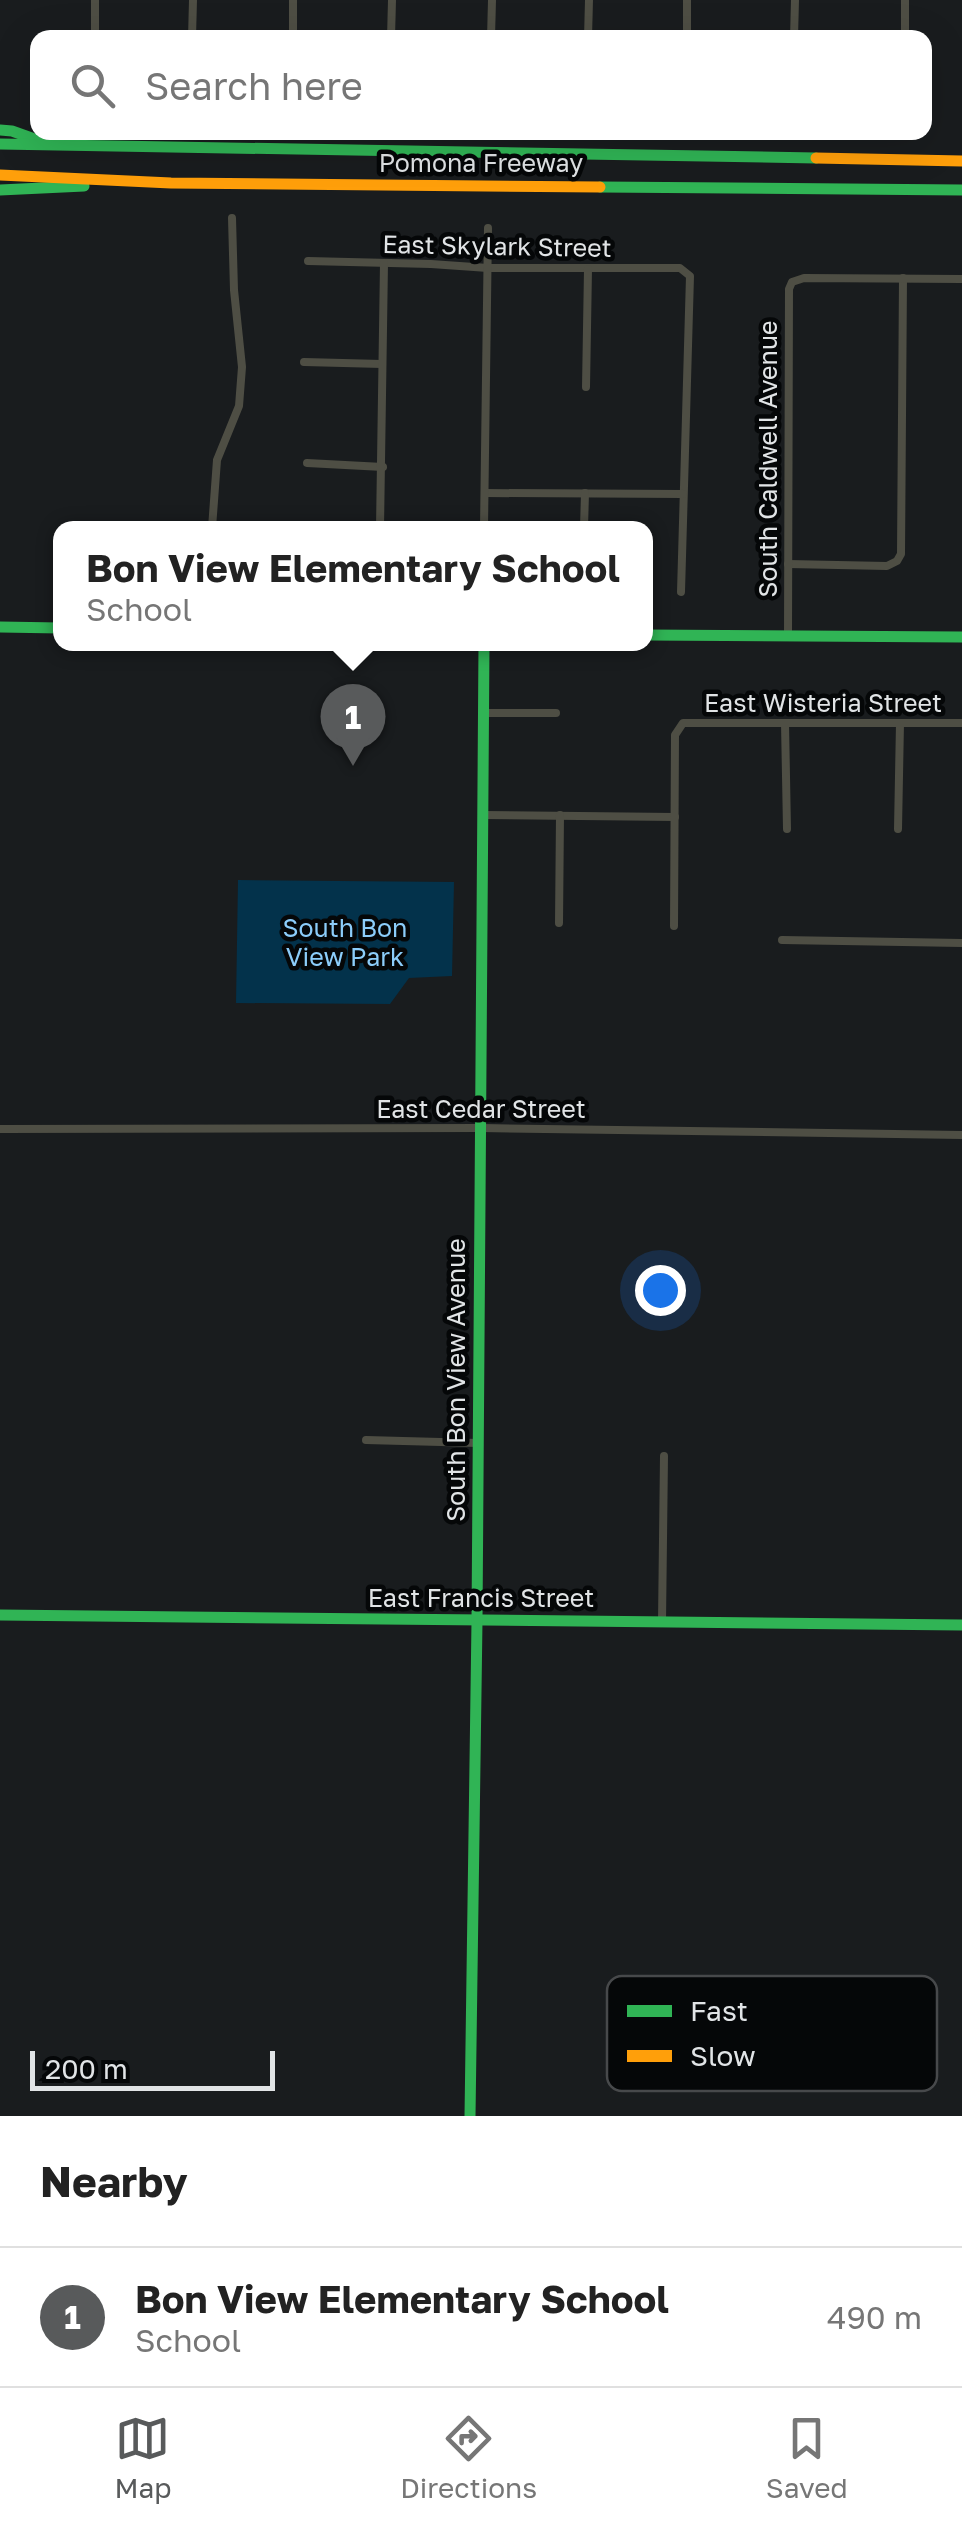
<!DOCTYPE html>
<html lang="en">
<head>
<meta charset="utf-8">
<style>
  body { margin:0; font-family:"Golos Text",sans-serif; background:#f2f2f2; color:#222 }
  .scale { position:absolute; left:30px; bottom:25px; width:245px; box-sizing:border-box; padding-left:10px; border:5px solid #e1e4e6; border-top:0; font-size:28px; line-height:35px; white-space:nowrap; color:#e1e4e6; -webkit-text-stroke:8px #050708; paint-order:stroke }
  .you { position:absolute; left:660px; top:1290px; width:35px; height:35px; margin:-25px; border:8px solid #fff; border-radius:50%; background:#1a73e8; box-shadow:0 0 0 15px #1a73e833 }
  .badge { display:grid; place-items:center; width:65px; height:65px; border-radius:50%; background:#585a5b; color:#fff; font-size:32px; font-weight:700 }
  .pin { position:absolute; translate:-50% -82px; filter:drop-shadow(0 2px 5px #0008) }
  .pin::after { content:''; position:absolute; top:52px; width:35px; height:30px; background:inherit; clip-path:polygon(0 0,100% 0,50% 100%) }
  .popup { position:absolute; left:53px; top:521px; width:600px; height:130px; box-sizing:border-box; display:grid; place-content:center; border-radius:20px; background:#fff; filter:drop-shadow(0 2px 8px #0005); font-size:32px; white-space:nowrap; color:#767676 }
  .popup b { font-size:38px; color:#222 }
  .popup::after { content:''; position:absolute; left:50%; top:100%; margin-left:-20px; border:20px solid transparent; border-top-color:#fff }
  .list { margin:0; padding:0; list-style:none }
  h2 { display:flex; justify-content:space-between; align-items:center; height:130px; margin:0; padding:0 40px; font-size:42px }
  h2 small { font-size:32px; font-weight:400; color:#767676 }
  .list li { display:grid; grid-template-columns:65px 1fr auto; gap:30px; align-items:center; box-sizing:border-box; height:140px; padding:0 40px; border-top:2px solid #e0e0e0 }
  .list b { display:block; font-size:38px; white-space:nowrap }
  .list p { margin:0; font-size:32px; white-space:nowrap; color:#767676 }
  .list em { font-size:32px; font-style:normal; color:#767676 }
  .icon { flex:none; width:55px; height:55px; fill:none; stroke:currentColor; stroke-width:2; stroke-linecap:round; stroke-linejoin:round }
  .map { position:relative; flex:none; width:962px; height:2116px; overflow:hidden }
  .search { position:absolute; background:#fff; box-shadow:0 10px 40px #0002; left:30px; right:30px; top:30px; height:110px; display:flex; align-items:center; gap:25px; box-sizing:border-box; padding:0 35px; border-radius:20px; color:#767676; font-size:38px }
  .sheet { height:270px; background:#fff }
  nav { display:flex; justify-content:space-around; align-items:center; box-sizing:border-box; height:140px; border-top:2px solid #e0e0e0; background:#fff; font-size:28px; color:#767676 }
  nav a { display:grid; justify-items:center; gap:5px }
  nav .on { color:#585a5b }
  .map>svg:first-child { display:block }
  .green { fill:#03324b }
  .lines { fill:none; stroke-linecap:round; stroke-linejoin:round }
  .street { stroke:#4e4e44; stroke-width:8 }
  .fast { stroke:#30b455; stroke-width:11 }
  .slow { stroke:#ff9f0a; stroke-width:11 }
  .labels { text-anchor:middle; stroke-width:9; stroke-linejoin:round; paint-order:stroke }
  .street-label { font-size:25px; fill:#e1e4e6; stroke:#050708 }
  .park-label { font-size:25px; fill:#8ccdfa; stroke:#050708 }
  .key { fill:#050708; stroke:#47494b; stroke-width:2.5 }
  .key-label { font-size:28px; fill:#e1e4e6 }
</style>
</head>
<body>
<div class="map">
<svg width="962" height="2116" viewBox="0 0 962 2116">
  <rect width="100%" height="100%" fill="#191c1e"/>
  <!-- green -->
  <path class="green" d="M238,880L454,882L452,976L409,978L390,1004L236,1003Z"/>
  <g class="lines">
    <!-- street -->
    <g class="street">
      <path d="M95,38V0"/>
      <path d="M192,38L193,0"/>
      <path d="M293,38V0"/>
      <path d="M391,38L392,0"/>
      <path d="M491,38L492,0"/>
      <path d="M588,38L589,0"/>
      <path d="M687,38V0"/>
      <path d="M794,38L795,0"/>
      <path d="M905,38V0"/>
      <path d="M308,261L431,264L488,268H680L690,276L681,592"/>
      <path d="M304,362L382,364"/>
      <path d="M586,387L588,269"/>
      <path d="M307,463L383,467"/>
      <path d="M485,493L683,494"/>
      <path d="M212,528L217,460L239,406L242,367L234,290L232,218"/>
      <path d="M380,528L384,263"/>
      <path d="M484,528L488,228"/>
      <path d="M584,528L585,493"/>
      <path d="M788,564L887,566L897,561L901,554L903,278"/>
      <path d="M788,636L789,289L792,282L804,278L962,279"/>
      <path d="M483,713H556"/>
      <path d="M785,723L787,829"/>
      <path d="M483,815L675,817"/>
      <path d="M898,829L900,723"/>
      <path d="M559,923L560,815"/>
      <path d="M674,926L675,735L683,723H962"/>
      <path d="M782,940L962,943"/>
      <path d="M0,1129L481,1128L962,1135"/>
      <path d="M366,1440L478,1443"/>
      <path d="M662,1622L664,1456"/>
    </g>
    <!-- fast -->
    <g class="fast">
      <path d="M0,130L12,131L40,141"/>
      <path d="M0,144L816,158"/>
      <path d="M600,187L962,190"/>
      <path d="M0,190L84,186"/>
      <path d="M0,627L60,628"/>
      <path d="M646,635L962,637"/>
      <path d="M0,1615L962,1625"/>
      <path d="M470,2116L477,1621L484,644"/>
    </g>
    <!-- slow -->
    <g class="slow">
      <path d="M816,158L962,161"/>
      <path d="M0,175L171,183L600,187"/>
    </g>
  </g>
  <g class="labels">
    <!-- street labels -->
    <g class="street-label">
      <text x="481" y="172">Pomona Freeway</text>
      <text transform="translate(497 246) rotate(1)" y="9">East Skylark Street</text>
      <text transform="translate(768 459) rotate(-90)" y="9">South Caldwell Avenue</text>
      <text x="823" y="712">East Wisteria Street</text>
      <text x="481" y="1118">East Cedar Street</text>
      <text transform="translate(456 1380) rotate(-90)" y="9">South Bon View Avenue</text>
      <text x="481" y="1607">East Francis Street</text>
    </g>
    <!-- park labels -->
    <g class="park-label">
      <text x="345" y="937">South Bon<tspan x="345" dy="29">View Park</tspan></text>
    </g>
  </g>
  <!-- legend -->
  <rect x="607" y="1976" width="330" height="115" rx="15" class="key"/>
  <rect x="627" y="2005" width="45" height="12" fill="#30b455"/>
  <rect x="627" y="2050" width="45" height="12" fill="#ff9f0a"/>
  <g class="key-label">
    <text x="690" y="2021">Fast</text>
    <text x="690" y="2066">Slow</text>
  </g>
</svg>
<div class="scale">200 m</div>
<div class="you"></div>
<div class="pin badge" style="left:353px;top:766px">1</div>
<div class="popup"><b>Bon View Elementary School</b>School</div>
<div class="search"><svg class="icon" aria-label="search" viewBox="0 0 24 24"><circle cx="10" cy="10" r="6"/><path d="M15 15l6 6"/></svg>Search here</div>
</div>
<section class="sheet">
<h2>Nearby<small></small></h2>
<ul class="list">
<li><span class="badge">1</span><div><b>Bon View Elementary School</b><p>School</p></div><em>490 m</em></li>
</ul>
</section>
<nav>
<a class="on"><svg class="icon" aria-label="map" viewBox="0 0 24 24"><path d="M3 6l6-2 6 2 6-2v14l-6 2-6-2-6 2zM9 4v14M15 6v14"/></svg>Map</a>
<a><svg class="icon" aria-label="directions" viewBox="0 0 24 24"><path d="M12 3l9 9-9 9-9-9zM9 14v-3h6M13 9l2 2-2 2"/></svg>Directions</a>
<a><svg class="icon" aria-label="saved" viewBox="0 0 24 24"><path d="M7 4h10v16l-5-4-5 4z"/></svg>Saved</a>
</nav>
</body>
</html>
